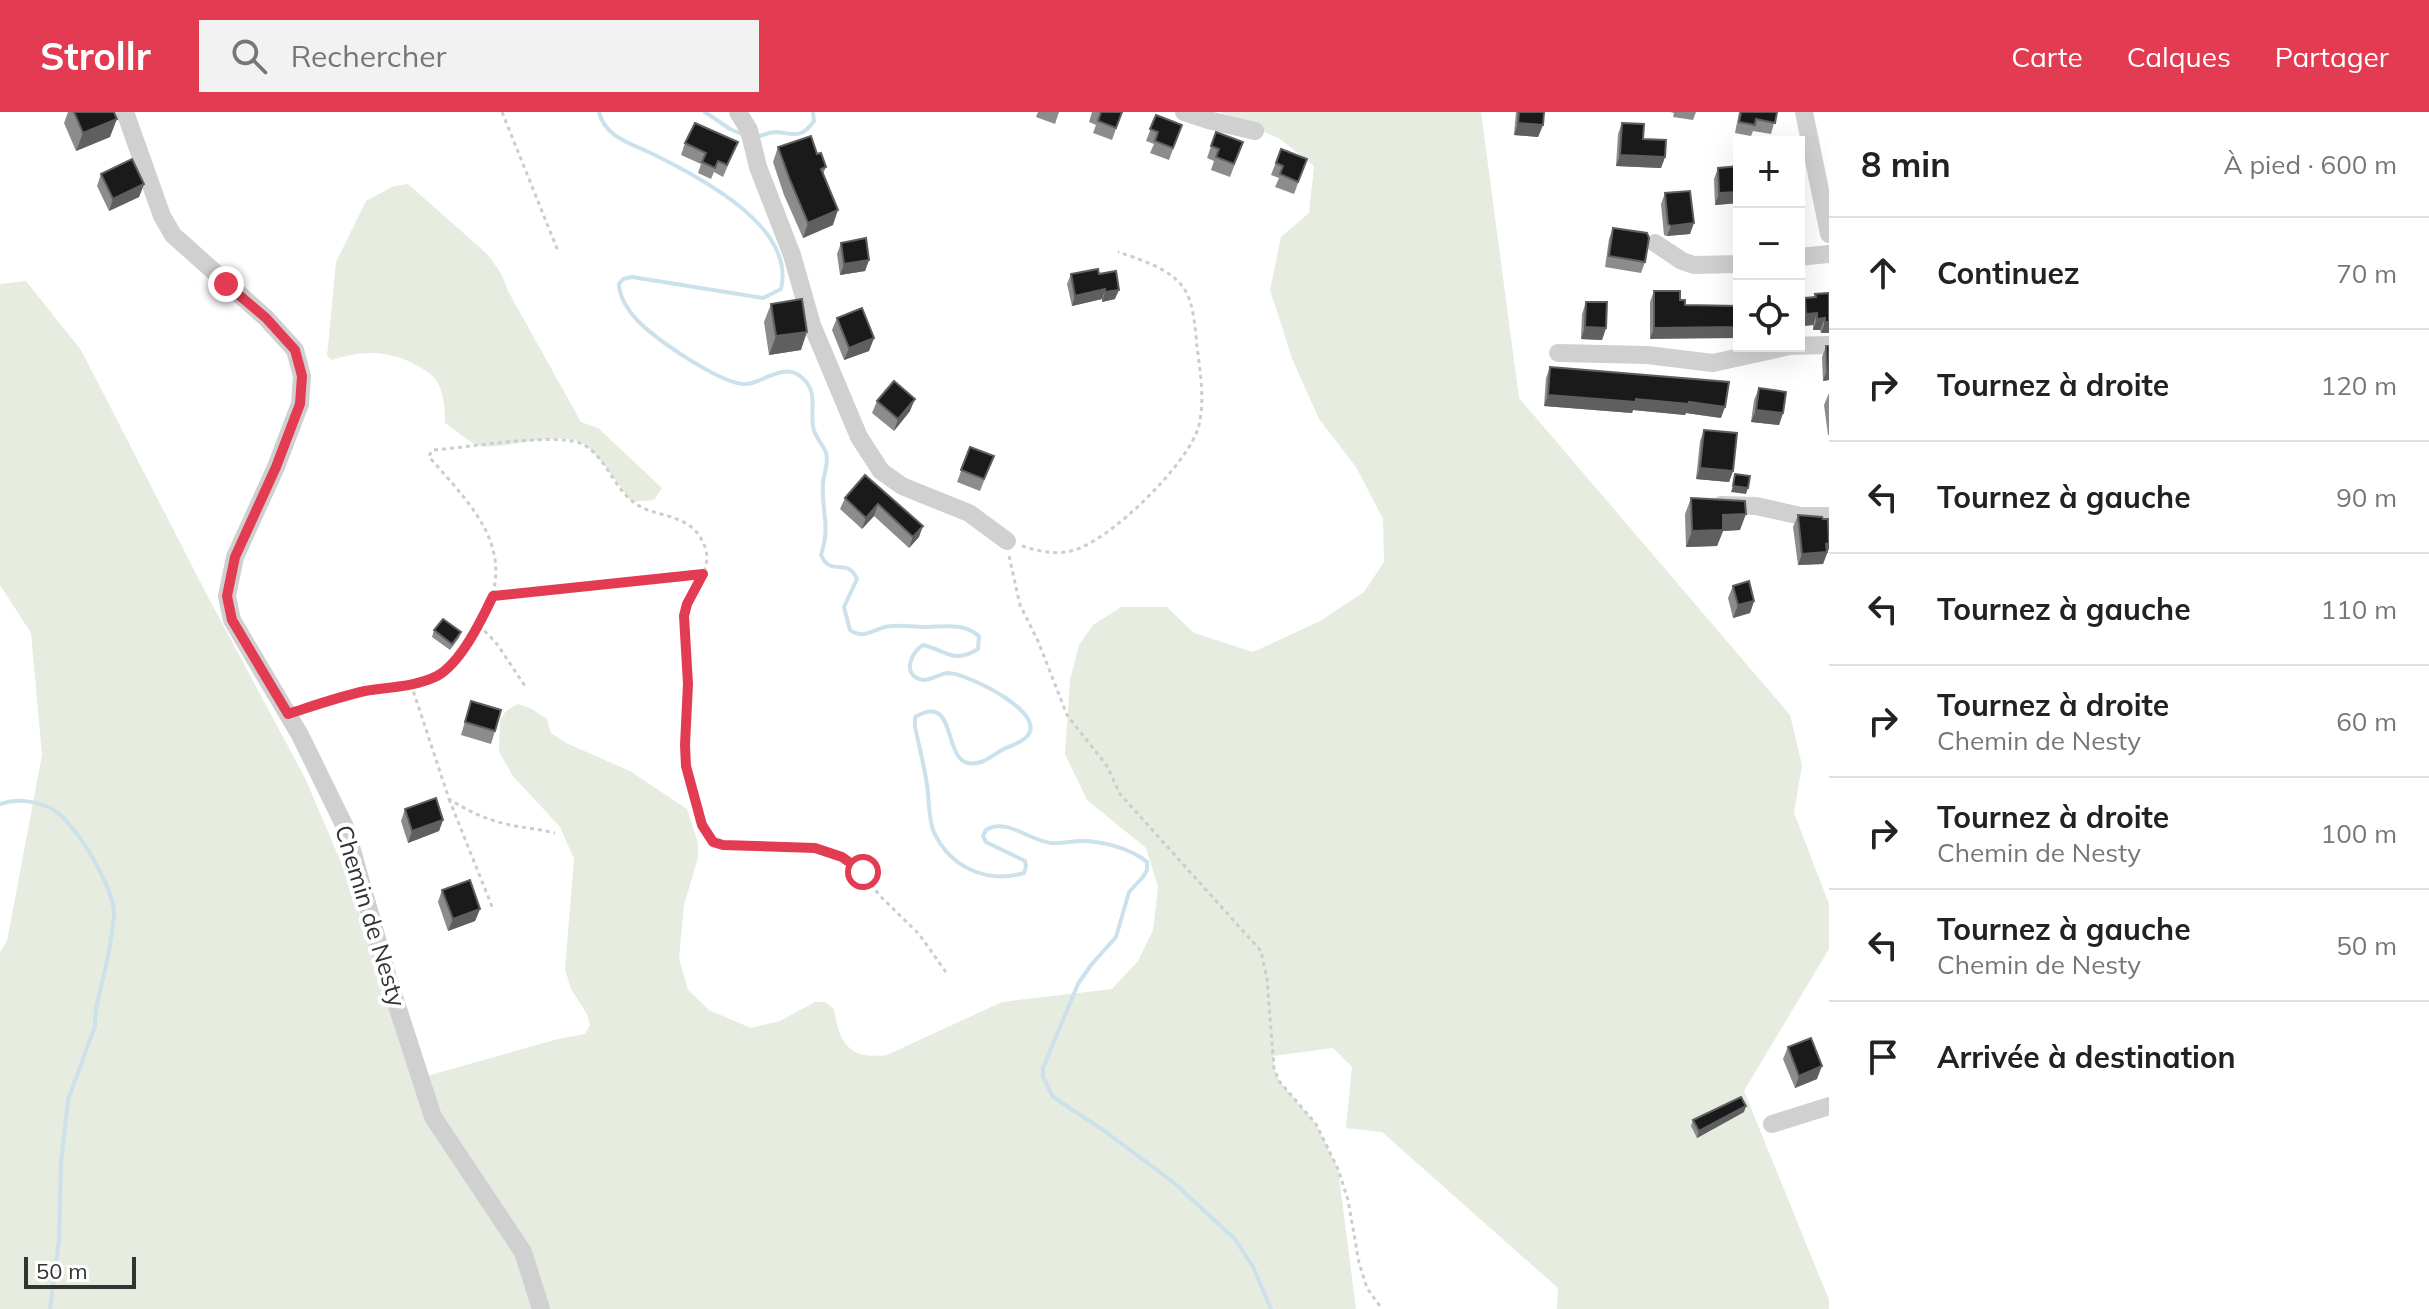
<!DOCTYPE html>
<html lang="fr">
<head>
<meta charset="utf-8">
<style>
  body { margin:0; font-family:Mulish,sans-serif; background:#f2f2f2; color:#222 }
  .controls { position:absolute; right:24px; top:24px; display:grid; overflow:hidden; border-radius:0px; box-shadow:0 8px 32px #0002 }
  .controls button { width:72px; height:72px; display:grid; place-items:center; padding:0; border:0; border-bottom:2px solid #e0e0e0; background:#fff; color:#222; font:40px sans-serif }
  .scale { position:absolute; left:24px; bottom:20px; width:112px; box-sizing:border-box; padding-left:8px; border:4px solid #333; border-top:0; font-size:22px; line-height:28px; white-space:nowrap; color:#333; -webkit-text-stroke:6px #fff; paint-order:stroke }
  .stop { position:absolute; width:24px; height:24px; margin:-18px; border:6px solid #e33b52; border-radius:50%; background:#fff }
  .stop.end { background:#e33b52; border-color:#fff; box-shadow:0 2px 8px #0008 }
  .list { margin:0; padding:0; list-style:none }
  h2 { display:flex; justify-content:space-between; align-items:center; height:104px; margin:0; padding:0 32px; font-size:34px }
  h2 small { font-size:26px; font-weight:400; color:#767676 }
  .list li { display:grid; grid-template-columns:52px 1fr auto; gap:24px; align-items:center; box-sizing:border-box; height:112px; padding:0 32px; border-top:2px solid #e0e0e0 }
  .list b { display:block; font-size:30px; white-space:nowrap }
  .list p { margin:0; font-size:26px; white-space:nowrap; color:#767676 }
  .list em { font-size:26px; font-style:normal; color:#767676 }
  .icon { flex:none; width:44px; height:44px; fill:none; stroke:currentColor; stroke-width:2; stroke-linecap:round; stroke-linejoin:round }
  .map { position:relative; flex:none; width:1829px; height:1197px; overflow:hidden }
  header { display:flex; align-items:center; gap:48px; box-sizing:border-box; height:112px; padding:0 40px; background:#e33b52; color:#fff }
  header strong { font-size:38px }
  nav { display:flex; gap:44px; margin-inline-start:auto; font-size:28px }
  .search { width:560px; height:72px; background:#f2f2f2; display:flex; align-items:center; gap:20px; box-sizing:border-box; padding:0 28px; border-radius:0px; color:#767676; font-size:30px }
  main { display:flex }
  aside { flex:1; background:#fff }
  .map>svg:first-child { display:block }
  .green { fill:#e6ecdf }
  .lines { fill:none; stroke-linecap:round; stroke-linejoin:round }
  .stream { stroke:#cce1eb; stroke-width:4 }
  .path { stroke:#cdcdcd; stroke-width:3; stroke-dasharray:4 4; stroke-linecap:butt }
  .minor { stroke:#d0d0d0; stroke-width:18 }
  .wall { fill:#8c8c8c }
  .shaded-wall { fill:#5f5f5f }
  .building { fill:#1a1a1a; stroke:#5f5f5f; stroke-width:2 }
  .route { stroke:#e33b52; stroke-width:10 }
  .labels { text-anchor:middle; stroke-width:8; stroke-linejoin:round; paint-order:stroke }
  .street-label { font-size:24px; fill:#333; stroke:#fff }
</style>
</head>
<body>
<header>
<strong>Strollr</strong>
<div class="search"><svg class="icon" aria-label="search" viewBox="0 0 24 24"><circle cx="10" cy="10" r="6"/><path d="M15 15l6 6"/></svg>Rechercher</div>
<nav><a>Carte</a><a>Calques</a><a>Partager</a></nav>
</header>
<main>
<div class="map">
<svg width="1829" height="1197" viewBox="0 0 1829 1197">
  <rect width="100%" height="100%" fill="#fff"/>
  <!-- green -->
  <g class="green">
    <path d="M1220,0H1481L1519,286L1790,603L1802,653L1794,701L1829,792V837L1744,979L1829,1188V1197H1557L1558,1176L1382,1020L1346,1016L1352,955L1333,936L1273,944L1274,956L1279,969L1316,1012L1338,1057L1356,1197H0V840L7,829L42,643L31,521L0,473V172L26,169L81,238L208,485L305,666L346,762L411,952L427,964L558,927L585,922L590,913L587,902L571,877L565,857L574,747L560,715L512,663L499,639L500,608L506,599L518,592L532,597L547,607L551,621L566,631L630,659L687,697L698,731V746L684,793L679,846L688,878L709,898L751,916L780,909L815,890H825L834,897C839,931 849,948 887,943L1002,890L1112,877L1138,849L1153,818L1158,775L1146,736L1087,688L1065,642L1070,568L1079,533L1093,513L1121,495H1167L1194,521L1253,540L1320,509L1364,480L1384,450L1383,407L1356,355L1319,307L1293,249L1270,178L1281,125L1309,101L1314,54L1280,27Z"/>
    <path d="M408,72L486,141C496,153 503,163 508,179L581,310L598,316L662,376L654,388L632,390C619,375 600,343 585,333C559,316 509,338 481,334C470,332 455,317 445,311C445,298 444,279 436,268C432,262 422,256 416,253C388,238 362,238 332,248L327,244L336,150L366,89L394,74Z"/>
  </g>
  <g class="lines">
    <!-- stream -->
    <g class="stream">
      <path d="M599,0C605,26 633,32 655,43C700,66 796,114 781,177L763,186L632,165L623,167L619,172C619,185 629,200 638,209C657,228 715,268 742,272C761,274 780,250 800,264C819,278 810,296 813,314C814,325 823,331 826,341C829,351 824,361 823,371C821,400 831,412 821,443C831,466 847,444 857,467L844,495L850,518C865,529 875,515 891,514C902,513 913,515 924,515C944,515 962,510 979,524L978,537C954,552 947,539 923,533C912,539 902,561 919,567C929,571 938,561 949,561C968,562 1055,604 1024,627C1018,632 1009,634 1002,638C995,642 988,648 981,650C937,664 963,577 915,605V614C919,636 926,659 928,681C929,694 929,705 933,718C949,755 986,772 1024,761L1026,754L1025,749L986,730L983,724L986,718C1006,705 1030,729 1051,731C1061,732 1072,729 1082,729C1102,729 1132,737 1147,750V758L1143,765L1129,780L1116,825L1091,853L1078,872L1043,956V965L1053,985L1103,1018L1173,1070L1235,1127L1253,1155L1271,1197"/>
      <path d="M705,0L730,17L744,23"/>
      <path d="M757,25C763,23 770,20 777,20C795,22 801,27 814,9L813,0"/>
      <path d="M0,692C17,686 38,689 54,698C77,713 115,777 114,804C112,824 108,846 103,866C100,882 94,897 95,914L68,988L61,1051L59,1128L50,1197"/>
    </g>
    <!-- path -->
    <g class="path">
      <path d="M502,0L558,139"/>
      <path d="M1022,434C1037,439 1055,443 1071,439C1108,431 1190,351 1199,313C1205,288 1200,259 1197,234C1195,216 1194,190 1183,175C1169,156 1139,147 1118,140"/>
      <path d="M1009,444L1020,493L1038,529L1067,603L1107,654L1120,682L1261,839L1267,867L1274,956L1279,969L1316,1012L1338,1057L1348,1088L1359,1151L1367,1176L1382,1197"/>
      <path d="M493,484L703,462"/>
      <path d="M479,513L497,532L525,574"/>
      <path d="M411,572L449,687C468,699 487,708 510,713C525,716 539,717 555,721"/>
      <path d="M302,597C324,590 345,583 367,579C390,575 419,575 439,563C454,554 465,535 474,521C524,446 479,401 429,345L430,342L433,338C464,336 562,319 584,333C605,345 613,373 631,388C654,409 691,397 705,435C714,460 687,479 684,503C682,524 688,548 688,570C689,592 684,614 685,637C685,653 700,720 712,729C714,731 720,732 723,733L815,736L842,745L863,760L879,783L919,822L948,863"/>
      <path d="M449,687L493,797"/>
    </g>
    <!-- minor -->
    <g class="minor">
      <path d="M125,0L162,104L173,123L266,206L295,238L302,264L300,292L276,355L235,445L227,484L232,508L300,623L346,717L388,866L433,1005L523,1140L541,1197"/>
      <path d="M738,0L749,18L758,55L792,143L812,213L859,325L881,359L902,374L969,401L1007,429"/>
      <path d="M1184,0L1208,8L1255,19"/>
      <path d="M1804,0L1829,122"/>
      <path d="M1655,131L1682,149L1694,153L1739,152"/>
      <path d="M1799,145L1829,142"/>
      <path d="M1558,241L1647,243L1713,251L1790,234L1829,233"/>
      <path d="M1721,393L1756,394L1801,404H1829"/>
      <path d="M1772,1012L1829,994"/>
    </g>
  </g>
  <!-- wall -->
  <g class="wall">
    <path d="M68,0H114L110,25L76,39L64,11Z"/>
    <path d="M1038,0H1059L1055,12L1036,5Z"/>
    <path d="M1092,0H1122L1112,28L1093,21L1096,13L1089,10Z"/>
    <path d="M1516,0H1544L1543,13L1538,25L1514,23Z"/>
    <path d="M1670,0H1696L1693,8L1673,5L1674,1Z"/>
    <path d="M1739,0H1777L1771,22L1753,19L1751,24L1735,21Z"/>
    <path d="M1156,3L1182,13L1169,48L1150,41L1154,32L1146,29Z"/>
    <path d="M1622,11L1643,27L1665,45L1661,56L1616,54L1618,22Z"/>
    <path d="M1216,20L1243,30L1230,65L1211,58L1214,49L1207,46Z"/>
    <path d="M738,30L723,65L714,60L711,67L698,61L701,52L681,43L685,31Z"/>
    <path d="M778,35L817,42L826,55L823,62L833,113L803,126L784,83L773,50Z"/>
    <path d="M1281,37L1307,47L1294,82L1275,75L1279,66L1271,63Z"/>
    <path d="M1739,54V91L1715,93L1714,67L1718,56Z"/>
    <path d="M101,62L144,72L139,85L109,99L97,74Z"/>
    <path d="M1665,81L1690,122L1667,124L1664,123L1661,92Z"/>
    <path d="M1613,116L1645,150L1641,161L1605,155L1609,127Z"/>
    <path d="M841,131L869,148L865,159L840,163L837,142Z"/>
    <path d="M1071,162H1099L1115,187L1102,190V187L1072,194L1067,172Z"/>
    <path d="M1654,179H1680L1650,227V190Z"/>
    <path d="M1829,181V221H1821L1820,218H1813V213L1802,214L1801,198L1805,186L1814,185L1815,182Z"/>
    <path d="M1586,190L1606,216L1602,228L1581,227L1582,202Z"/>
    <path d="M771,192L801,238L769,243L764,210Z"/>
    <path d="M837,206L874,226L869,239L844,248L832,218Z"/>
    <path d="M1826,234H1829V268L1823,269L1822,245Z"/>
    <path d="M1550,255L1721,306L1686,301L1685,303L1633,298L1632,301L1544,294L1546,266Z"/>
    <path d="M1759,276L1783,301L1779,313L1751,310L1754,288Z"/>
    <path d="M1829,281V323H1828L1824,293Z"/>
    <path d="M877,289L910,299L894,319L872,301Z"/>
    <path d="M1704,318L1733,359L1729,370L1696,367L1700,329Z"/>
    <path d="M970,335L994,344L980,379L957,370Z"/>
    <path d="M865,363L919,425L909,436L874,404L862,417L840,397L845,386Z"/>
    <path d="M1691,386L1740,418L1723,419L1717,434L1686,435L1685,402Z"/>
    <path d="M1798,403L1829,436L1823,452L1798,453L1793,415Z"/>
    <path d="M1733,474L1754,489L1750,501L1733,506L1728,486Z"/>
    <path d="M434,518L461,520L459,526L450,538L432,525Z"/>
    <path d="M471,589L495,619L491,632L461,623Z"/>
    <path d="M405,697L443,708L439,719L408,731L401,709Z"/>
    <path d="M442,778L480,797L475,809L448,819L438,790Z"/>
    <path d="M1788,935L1817,967L1795,976L1783,947Z"/>
    <path d="M1744,1000L1697,1026L1691,1014L1693,1008Z"/>
  </g>
  <!-- shaded-wall -->
  <g class="shaded-wall">
    <path d="M117,7L110,25L76,39L83,21Z"/>
    <path d="M1518,11L1543,13L1538,25L1514,23Z"/>
    <path d="M1620,43L1665,45L1661,56L1616,54Z"/>
    <path d="M144,72L139,85L109,99L113,87Z"/>
    <path d="M1739,80V91L1715,93L1719,81Z"/>
    <path d="M838,98L833,113L803,126L808,111Z"/>
    <path d="M1694,111L1690,122L1667,124L1671,114Z"/>
    <path d="M869,148L865,159L840,163L844,152Z"/>
    <path d="M1105,177L1102,187L1072,194L1075,184Z"/>
    <path d="M1119,178L1115,187L1102,190L1105,180Z"/>
    <path d="M1817,201L1813,213L1802,214L1806,202Z"/>
    <path d="M1825,206L1820,218H1813L1817,207Z"/>
    <path d="M1825,210H1829V221H1821Z"/>
    <path d="M1585,215L1606,216L1602,228L1581,227Z"/>
    <path d="M1739,215V226L1650,227L1654,216Z"/>
    <path d="M807,220L801,238L769,243L776,224Z"/>
    <path d="M874,226L869,239L844,248L849,236Z"/>
    <path d="M1827,258H1829V268L1823,269Z"/>
    <path d="M1548,283L1689,290L1725,295L1721,306L1686,301L1685,303L1633,298L1632,301L1544,294Z"/>
    <path d="M915,287L910,299L894,319L898,307Z"/>
    <path d="M1756,298L1783,301L1779,313L1751,310Z"/>
    <path d="M1700,356L1733,359L1729,370L1696,367Z"/>
    <path d="M1733,374L1748,376L1746,382L1731,380Z"/>
    <path d="M878,392L874,404L862,417L866,406Z"/>
    <path d="M1746,402L1740,418L1723,419L1717,434L1686,435L1692,419L1723,403Z"/>
    <path d="M923,414L919,425L909,436L913,425Z"/>
    <path d="M1829,431V436L1823,452L1798,453L1802,442Z"/>
    <path d="M1754,489L1750,501L1733,506L1738,493Z"/>
    <path d="M443,708L439,719L408,731L412,719Z"/>
    <path d="M480,797L475,809L448,819L453,807Z"/>
    <path d="M1822,954L1817,967L1795,976L1799,964Z"/>
    <path d="M1746,994L1744,1000L1697,1026L1699,1019Z"/>
  </g>
  <!-- building -->
  <g class="building">
    <path d="M74,0H114L117,7L83,21Z"/>
    <path d="M1100,0H1122L1116,16L1098,9L1101,0Z"/>
    <path d="M1519,0H1544L1543,13L1518,11Z"/>
    <path d="M1741,0H1777L1775,11L1756,7L1755,13L1739,10Z"/>
    <path d="M1156,3L1182,13L1173,36L1155,29L1158,20L1150,17Z"/>
    <path d="M695,11L738,30L727,53L718,49L715,56L702,50L706,41L685,31Z"/>
    <path d="M1622,11L1644,12L1643,27L1666,28L1665,45L1620,43Z"/>
    <path d="M1216,20L1243,30L1234,52L1216,45L1219,37L1211,34Z"/>
    <path d="M811,24L817,42L821,41L826,55L821,57L838,98L808,111L790,68L778,35Z"/>
    <path d="M1281,37L1307,47L1298,70L1280,62L1283,54L1276,51Z"/>
    <path d="M132,47L144,72L113,87L101,62Z"/>
    <path d="M1739,54V80L1719,81L1718,56Z"/>
    <path d="M1690,79L1694,111L1671,114L1668,112L1665,81Z"/>
    <path d="M1613,116L1647,121L1649,126L1645,150L1609,144Z"/>
    <path d="M866,126L869,148L844,152L841,131Z"/>
    <path d="M1098,157L1099,162L1116,159L1119,178L1105,180V177L1075,184L1071,162Z"/>
    <path d="M1654,179H1680V188H1685V193L1739,194V215L1654,216Z"/>
    <path d="M1829,181V210H1825V206L1817,207V201L1806,202L1805,186L1816,185L1815,182Z"/>
    <path d="M802,187L807,220L776,224L771,192Z"/>
    <path d="M1586,190H1607L1606,216L1585,215Z"/>
    <path d="M862,196L874,226L849,236L837,206Z"/>
    <path d="M1826,234H1829V258H1827Z"/>
    <path d="M1550,255L1729,270L1725,295L1689,290V292L1636,287V290L1548,283Z"/>
    <path d="M894,269L915,287L898,307L877,289Z"/>
    <path d="M1759,276L1786,280L1783,301L1756,298Z"/>
    <path d="M1704,318L1737,321L1733,359L1700,356Z"/>
    <path d="M970,335L994,344L984,367L961,358Z"/>
    <path d="M1735,362L1750,364L1748,376L1733,374Z"/>
    <path d="M865,363L923,414L913,425L878,392L866,406L845,386Z"/>
    <path d="M1691,386L1745,389L1746,402L1723,403V418L1692,419Z"/>
    <path d="M1798,403L1822,405L1823,407H1828L1829,431L1826,432L1827,440L1802,442Z"/>
    <path d="M1749,469L1754,489L1738,493L1733,474Z"/>
    <path d="M443,507L461,520L452,532L434,518Z"/>
    <path d="M471,589L501,598L495,619L465,610Z"/>
    <path d="M436,686L443,708L412,719L405,697Z"/>
    <path d="M470,768L480,797L453,807L442,778Z"/>
    <path d="M1811,926L1822,954L1799,964L1788,935Z"/>
    <path d="M1741,985L1746,994L1699,1019L1693,1008Z"/>
  </g>
  <g class="lines">
    <!-- route -->
    <path class="route" d="M226,172L266,206L295,238L302,264L300,292L276,355L235,445L227,484L232,508L288,602C313,594 338,585 365,579C388,575 415,575 437,564C461,551 482,507 493,484L703,462L687,492L684,504L688,572L685,633L686,654L702,713L713,730L723,733L815,736L842,745L863,760"/>
  </g>
  <g class="labels">
    <!-- street labels -->
    <g class="street-label">
      <text transform="translate(370 804) rotate(73)" y="8">Chemin de Nesty</text>
    </g>
  </g>
</svg>
<div class="controls">
<button>+</button>
<button>−</button>
<button><svg class="icon" aria-label="locate" viewBox="0 0 24 24"><circle cx="12" cy="12" r="6"/><path d="M12 2v4M12 18v4M2 12h4M18 12h4"/></svg></button>
</div>
<div class="scale">50 m</div>
<div class="stop" style="left:863px;top:760px"></div>
<div class="stop end" style="left:226px;top:172px"></div>
</div>
<aside>
<h2>8 min<small>À pied · 600 m</small></h2>
<ul class="list">
<li><svg class="icon" aria-label="ahead" viewBox="0 0 24 24"><path d="M12 20V5M6 11l6-6 6 6"/></svg><div><b>Continuez</b></div><em>70 m</em></li>
<li><svg class="icon" aria-label="right" viewBox="0 0 24 24"><path d="M7 20v-9h11M14 6l5 5-5 5"/></svg><div><b>Tournez à droite</b></div><em>120 m</em></li>
<li><svg class="icon" aria-label="left" viewBox="0 0 24 24"><path d="M17 20v-9H6M10 6l-5 5 5 5"/></svg><div><b>Tournez à gauche</b></div><em>90 m</em></li>
<li><svg class="icon" aria-label="left" viewBox="0 0 24 24"><path d="M17 20v-9H6M10 6l-5 5 5 5"/></svg><div><b>Tournez à gauche</b></div><em>110 m</em></li>
<li><svg class="icon" aria-label="right" viewBox="0 0 24 24"><path d="M7 20v-9h11M14 6l5 5-5 5"/></svg><div><b>Tournez à droite</b><p>Chemin de Nesty</p></div><em>60 m</em></li>
<li><svg class="icon" aria-label="right" viewBox="0 0 24 24"><path d="M7 20v-9h11M14 6l5 5-5 5"/></svg><div><b>Tournez à droite</b><p>Chemin de Nesty</p></div><em>100 m</em></li>
<li><svg class="icon" aria-label="left" viewBox="0 0 24 24"><path d="M17 20v-9H6M10 6l-5 5 5 5"/></svg><div><b>Tournez à gauche</b><p>Chemin de Nesty</p></div><em>50 m</em></li>
<li><svg class="icon" aria-label="arrive" viewBox="0 0 24 24"><path d="M6 21V4h12l-3 4 3 4H6"/></svg><div><b>Arrivée à destination</b></div></li>
</ul>
</aside>
</main>
</body>
</html>
